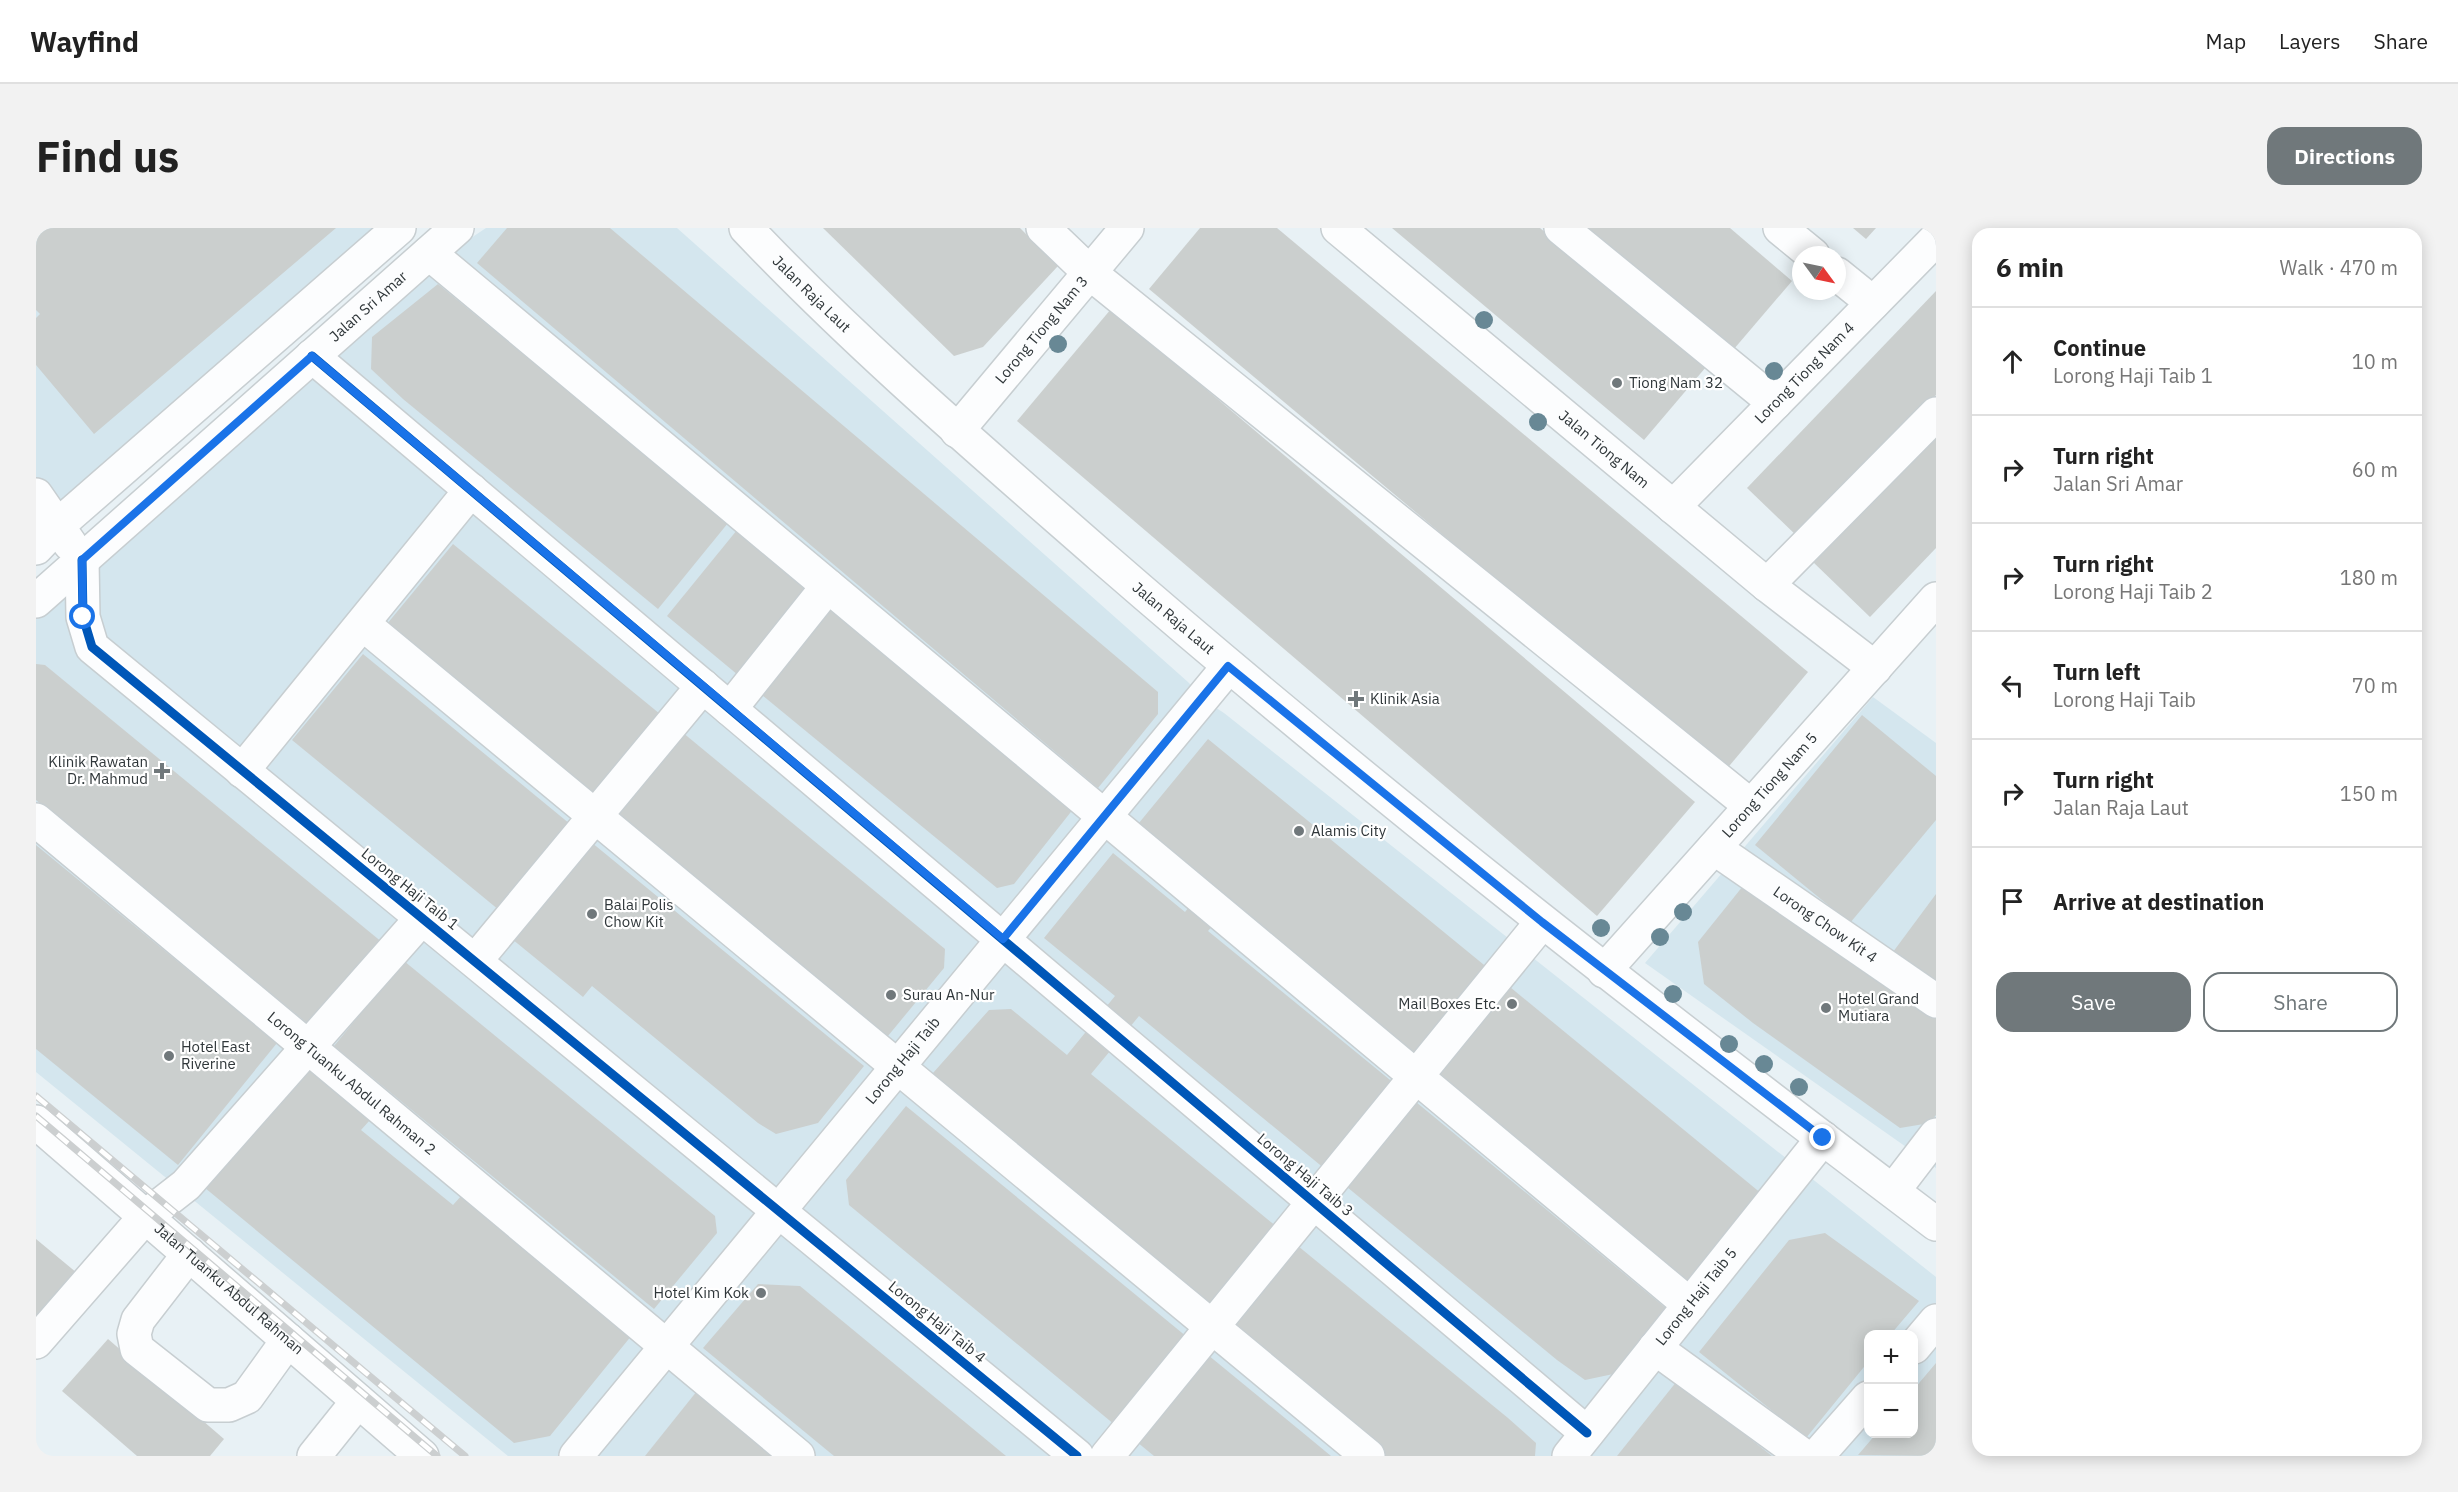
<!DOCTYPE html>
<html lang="en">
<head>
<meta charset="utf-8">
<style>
  body { margin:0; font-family:"IBM Plex Sans",sans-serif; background:#f2f2f2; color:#222 }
  .controls { position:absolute; right:18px; bottom:18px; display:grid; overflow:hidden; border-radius:12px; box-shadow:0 3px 15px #0003 }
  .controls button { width:54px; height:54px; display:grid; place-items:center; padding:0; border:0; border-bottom:2px solid #e0e0e0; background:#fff; color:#222; font:30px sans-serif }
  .compass { position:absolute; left:1756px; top:18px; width:54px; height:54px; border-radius:50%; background:#fff; box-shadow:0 3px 15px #0003; rotate:123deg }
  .stop { position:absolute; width:18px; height:18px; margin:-14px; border:4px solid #1a73e8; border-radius:50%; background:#fff }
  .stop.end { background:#1a73e8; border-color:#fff; box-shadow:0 2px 6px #0008 }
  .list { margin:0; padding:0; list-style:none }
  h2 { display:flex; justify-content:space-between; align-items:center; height:78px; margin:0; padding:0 24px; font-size:26px }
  h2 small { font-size:20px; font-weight:400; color:#767676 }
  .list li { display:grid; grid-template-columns:39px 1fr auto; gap:18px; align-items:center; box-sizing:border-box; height:108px; padding:0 24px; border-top:2px solid #e0e0e0 }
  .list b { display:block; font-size:22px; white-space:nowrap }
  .list p { margin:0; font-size:20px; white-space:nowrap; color:#767676 }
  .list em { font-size:20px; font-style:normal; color:#767676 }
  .actions { display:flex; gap:12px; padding:18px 24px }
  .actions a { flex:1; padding:14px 0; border:2px solid #70787b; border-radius:18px; text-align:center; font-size:21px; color:#70787b }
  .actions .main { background:#70787b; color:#fff }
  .icon { flex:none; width:33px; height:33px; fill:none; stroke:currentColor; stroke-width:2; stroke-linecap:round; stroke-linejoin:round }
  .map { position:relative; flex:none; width:1900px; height:1228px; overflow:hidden; border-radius:18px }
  header { display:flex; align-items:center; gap:36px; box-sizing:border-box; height:84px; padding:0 30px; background:#fff; border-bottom:2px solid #e0e0e0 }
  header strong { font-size:28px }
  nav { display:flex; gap:33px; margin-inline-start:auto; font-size:21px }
  .intro { display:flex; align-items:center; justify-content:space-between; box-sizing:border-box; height:144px; padding:0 36px }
  h1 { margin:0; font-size:42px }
  .button { padding:15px 27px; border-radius:18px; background:#70787b; color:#fff; font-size:21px; font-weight:700 }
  main { display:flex; gap:36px; padding:0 36px }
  aside { flex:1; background:#fff; border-radius:18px; box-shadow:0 3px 15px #0003 }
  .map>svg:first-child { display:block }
  .built { fill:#d4e6ee; fill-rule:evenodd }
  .building { fill:#cbcfce }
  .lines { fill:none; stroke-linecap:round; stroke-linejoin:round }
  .minor-casing { stroke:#c7ced1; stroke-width:36 }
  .major-casing { stroke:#c7ced1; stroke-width:36 }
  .minor { stroke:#fcfdfe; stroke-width:33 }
  .major { stroke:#fcfdfe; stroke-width:33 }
  .rail-casing { stroke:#cccfd0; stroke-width:7 }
  .rail { stroke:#fff; stroke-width:4.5; stroke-dasharray:14; stroke-linecap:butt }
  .cycleway-casing { stroke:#fff; stroke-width:13 }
  .cycleway { stroke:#0057b8; stroke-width:9 }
  .tree { fill:#688895 }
  .route { stroke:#1a73e8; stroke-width:8 }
  .poi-dot { fill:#70787b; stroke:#fff; stroke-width:2 }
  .labels { text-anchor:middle; stroke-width:4.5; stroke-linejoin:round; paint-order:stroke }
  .street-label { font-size:15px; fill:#30373a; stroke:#fff }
  .poi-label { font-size:15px; fill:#30373a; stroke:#fff; text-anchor:start }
</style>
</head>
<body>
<header>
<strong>Wayfind</strong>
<nav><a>Map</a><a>Layers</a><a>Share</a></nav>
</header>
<div class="intro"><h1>Find us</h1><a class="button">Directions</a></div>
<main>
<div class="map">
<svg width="1900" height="1228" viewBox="0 0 1900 1228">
  <rect width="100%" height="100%" fill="#e8f1f5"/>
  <!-- built -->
  <g class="built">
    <path d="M0,0H337L188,140L0,309Z"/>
    <path d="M450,0H641L1152,454L1171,474L1188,485L1900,1049V1228H472L0,844V367L245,137ZM1832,1106H1878V1206H1832Z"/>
    <path d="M1837,469L1900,515V940L1609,735Z"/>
  </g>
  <!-- building -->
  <g class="building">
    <path d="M0,0H300L58,206L0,137V90L4,86L0,82Z"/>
    <path d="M471,0H574L1122,464V486L1062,560L441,35Z"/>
    <path d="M787,0H984L1022,38L947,119L918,128Z"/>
    <path d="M1164,0H1241L1772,444L1689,543L1113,61Z"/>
    <path d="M1356,0H1504L1670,139L1608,212Z"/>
    <path d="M1542,0H1694L1756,53L1692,128Z"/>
    <path d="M1817,0H1840L1830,11Z"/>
    <path d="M402,56L692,295L622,381L367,171L335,141L336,109Z"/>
    <path d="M1900,63V167L1763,310L1711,260Z"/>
    <path d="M1075,81L1659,574L1561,688L981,193Z"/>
    <path d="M1900,203V320L1834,389L1777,334Z"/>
    <path d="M701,302L779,366L708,452L631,388Z"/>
    <path d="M417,316L624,486L553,572L346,402Z"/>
    <path d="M792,377L1038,580L978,656L961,660L721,463Z"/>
    <path d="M327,426L534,596L463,682L256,512Z"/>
    <path d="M0,436L9,437L347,715L277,800L0,572Z"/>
    <path d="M1826,487L1900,548V592L1814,695L1719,617Z"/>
    <path d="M646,504L909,721L908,740L847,814L575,590Z"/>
    <path d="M1172,511L1453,741L1379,832L1193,679L1172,703L1359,856L1289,941L1103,788L1055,846L1241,999L1170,1086L889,854L953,782L975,781L1031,827L1079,768L1008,710L1077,625L1149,684L1169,659L1098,601Z"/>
    <path d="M555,614L828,838L782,895L740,906L722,895L556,758L547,769L476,711Z"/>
    <path d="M0,617L241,815L142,937L0,821Z"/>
    <path d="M1711,653L1900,791V887L1894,895L1864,900L1717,795L1668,756L1662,714Z"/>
    <path d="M1900,666V756L1857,724Z"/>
    <path d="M368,733L679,988L681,1005L618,1081L298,818Z"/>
    <path d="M1474,759L1726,966L1651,1057L1400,850Z"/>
    <path d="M263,833L334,892L325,902L417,977L426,967L596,1107L514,1208L478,1215L163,955Z"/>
    <path d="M1380,874L1631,1081L1582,1145L1549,1152L1521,1132L1311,959Z"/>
    <path d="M870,878L1151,1109L1079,1197L813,977L810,952Z"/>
    <path d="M1789,1005L1883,1073L1855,1106H1832V1134L1770,1210L1663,1124L1753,1012Z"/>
    <path d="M0,1011L41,1045L0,1095Z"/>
    <path d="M1262,1018L1472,1190L1500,1215L1499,1228H1343L1192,1104Z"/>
    <path d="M722,1056L764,1058L970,1228H798L667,1120Z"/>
    <path d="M72,1111L188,1211L174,1228H101L26,1163Z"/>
    <path d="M1172,1127L1266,1204L1295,1228H1118L1101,1214Z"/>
    <path d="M1900,1135V1228L1822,1227L1840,1206H1878V1161Z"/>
    <path d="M1641,1153L1736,1228H1581Z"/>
    <path d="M661,1163L739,1228H609Z"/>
  </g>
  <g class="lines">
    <!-- minor casing -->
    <g class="minor-casing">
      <g id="minor">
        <path d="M1007,0L1054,45L1715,578"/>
        <path id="s1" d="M1302,0L1731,357L1839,440"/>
        <path d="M1525,0L1739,175"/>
        <path d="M1744,0L1777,27"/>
        <path d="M393,25L1654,1077"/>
        <path d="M1801,46L1837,75"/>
        <path d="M276,128L1551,1205"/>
        <path id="s2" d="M921,203L1091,0"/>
        <path d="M0,267L34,316"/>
        <path id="s3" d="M1637,279L1900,11"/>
        <path d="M0,320L20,299L363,0"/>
        <path d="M46,332L47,389L56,419L1041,1228"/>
        <path d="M1731,357L1900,186"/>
        <path id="s4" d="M0,373L421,0"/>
        <path d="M327,396L1332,1228"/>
        <path d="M694,481L792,358"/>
        <path d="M206,543L435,262"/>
        <path id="s5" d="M0,592L762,1228"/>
        <path id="s6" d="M1678,620L1900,773"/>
        <path d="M439,733L667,458"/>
        <path id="s7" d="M1568,743L1900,371"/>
        <path d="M1857,963L1900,907"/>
        <path d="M153,1026L102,1092L98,1106L101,1121L172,1177H193L211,1169L252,1112"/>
        <path d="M0,1114L109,989L150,957L386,690"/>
        <path d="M1878,1119L1900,1093"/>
        <path d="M1619,1120L1768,1228"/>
        <path d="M278,1228L322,1173"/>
        <path id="s8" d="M540,1228L1193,438"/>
        <path d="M1071,1228L1506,694"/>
        <path id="s9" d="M1533,1228L1787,910"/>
        <path d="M1781,1228L1832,1170"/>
      </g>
    </g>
    <!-- major casing -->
    <g class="major-casing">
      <g id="major">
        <path id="s10" d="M710,0C821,117 944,222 1065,328C1334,562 1615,781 1900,996"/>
        <path id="s11" d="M0,894L386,1228"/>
      </g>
    </g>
    <!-- minor -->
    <use href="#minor" class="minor"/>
    <!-- major -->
    <use href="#major" class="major"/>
    <!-- rail casing -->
    <g class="rail-casing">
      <g id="rail">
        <path d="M0,868L429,1228"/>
        <path d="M0,888L401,1228"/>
      </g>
    </g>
    <!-- rail -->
    <use href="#rail" class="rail"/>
    <!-- cycleway casing -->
    <g class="cycleway-casing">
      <g id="cycleway">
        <path d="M276,128L1551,1205"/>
        <path d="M46,332L47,389L56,419L1041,1228"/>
      </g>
    </g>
    <!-- cycleway -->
    <use href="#cycleway" class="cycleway"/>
  </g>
  <!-- trees -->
  <g class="tree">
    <circle cx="1448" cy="92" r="9"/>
    <circle cx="1022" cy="116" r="9"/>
    <circle cx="1738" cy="143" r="9"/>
    <circle cx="1502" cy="194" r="9"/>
    <circle cx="1647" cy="684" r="9"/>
    <circle cx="1565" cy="700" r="9"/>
    <circle cx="1624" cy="709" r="9"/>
    <circle cx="1637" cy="766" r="9"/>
    <circle cx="1693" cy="816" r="9"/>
    <circle cx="1728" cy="836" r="9"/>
    <circle cx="1763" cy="859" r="9"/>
  </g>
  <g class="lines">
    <!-- route -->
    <path class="route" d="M47,389L46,332L276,128L967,711L1192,438L1506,694L1787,910"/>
  </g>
  <!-- markers -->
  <g class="poi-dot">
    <circle cx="1581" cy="155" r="6"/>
    <path d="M1317 462h6v6h6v6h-6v6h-6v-6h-6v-6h6z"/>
    <path d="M123 534h6v6h6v6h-6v6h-6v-6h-6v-6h6z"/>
    <circle cx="1263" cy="603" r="6"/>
    <circle cx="556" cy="686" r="6"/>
    <circle cx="855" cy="767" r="6"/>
    <circle cx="1476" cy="776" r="6"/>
    <circle cx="1790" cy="780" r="6"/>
    <circle cx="133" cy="828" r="6"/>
    <circle cx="725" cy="1065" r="6"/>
  </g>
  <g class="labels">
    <!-- street labels -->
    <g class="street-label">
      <text dy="5" stroke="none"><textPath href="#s10" startOffset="93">Jalan Raja Laut</textPath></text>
      <text dy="5" stroke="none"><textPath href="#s4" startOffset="444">Jalan Sri Amar</textPath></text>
      <text dy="5" stroke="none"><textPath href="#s2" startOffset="132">Lorong Tiong Nam 3</textPath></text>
      <text dy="5" stroke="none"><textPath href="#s3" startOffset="188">Lorong Tiong Nam 4</textPath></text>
      <text dy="5" stroke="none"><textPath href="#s1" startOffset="346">Jalan Tiong Nam</textPath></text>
      <text dy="5" stroke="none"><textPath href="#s10" startOffset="579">Jalan Raja Laut</textPath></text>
      <text dy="5" stroke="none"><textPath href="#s7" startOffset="249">Lorong Tiong Nam 5</textPath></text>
      <text transform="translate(374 661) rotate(39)" y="5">Lorong Haji Taib 1</text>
      <text dy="5" stroke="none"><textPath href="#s6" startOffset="135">Lorong Chow Kit 4</textPath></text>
      <text dy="5" stroke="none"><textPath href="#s8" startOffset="513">Lorong Haji Taib</textPath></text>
      <text dy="5" stroke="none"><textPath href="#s5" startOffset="411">Lorong Tuanku Abdul Rahman 2</textPath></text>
      <text transform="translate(1269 947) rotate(40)" y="5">Lorong Haji Taib 3</text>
      <text dy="5" stroke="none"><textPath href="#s11" startOffset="255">Jalan Tuanku Abdul Rahman</textPath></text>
      <text dy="5" stroke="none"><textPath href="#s9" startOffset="204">Lorong Haji Taib 5</textPath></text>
      <text transform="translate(901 1094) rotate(39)" y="5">Lorong Haji Taib 4</text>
    </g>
    <!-- poi labels -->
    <g class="poi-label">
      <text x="1593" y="160">Tiong Nam 32</text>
      <text x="1334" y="476">Klinik Asia</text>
      <text x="112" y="539" text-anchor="end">Klinik Rawatan<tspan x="112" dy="17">Dr. Mahmud</tspan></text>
      <text x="1275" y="608">Alamis City</text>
      <text x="568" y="682">Balai Polis<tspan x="568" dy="17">Chow Kit</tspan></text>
      <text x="867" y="772">Surau An-Nur</text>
      <text x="1802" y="776">Hotel Grand<tspan x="1802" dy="17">Mutiara</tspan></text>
      <text x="1464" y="781" text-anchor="end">Mail Boxes Etc.</text>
      <text x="145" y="824">Hotel East<tspan x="145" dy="17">Riverine</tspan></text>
      <text x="713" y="1070" text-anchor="end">Hotel Kim Kok</text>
    </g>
  </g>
</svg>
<div class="controls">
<button>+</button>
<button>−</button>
</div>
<svg class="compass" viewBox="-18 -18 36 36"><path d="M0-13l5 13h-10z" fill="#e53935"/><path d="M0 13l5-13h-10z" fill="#767676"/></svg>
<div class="stop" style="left:47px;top:389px"></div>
<div class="stop end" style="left:1787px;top:910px"></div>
</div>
<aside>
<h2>6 min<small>Walk · 470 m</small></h2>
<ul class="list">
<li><svg class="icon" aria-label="ahead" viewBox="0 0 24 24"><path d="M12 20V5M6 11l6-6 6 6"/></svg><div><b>Continue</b><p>Lorong Haji Taib 1</p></div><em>10 m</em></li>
<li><svg class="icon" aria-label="right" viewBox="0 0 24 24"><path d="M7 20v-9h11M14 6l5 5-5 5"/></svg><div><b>Turn right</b><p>Jalan Sri Amar</p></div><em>60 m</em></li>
<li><svg class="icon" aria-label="right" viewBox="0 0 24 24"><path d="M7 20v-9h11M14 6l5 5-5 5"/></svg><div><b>Turn right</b><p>Lorong Haji Taib 2</p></div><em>180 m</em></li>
<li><svg class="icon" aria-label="left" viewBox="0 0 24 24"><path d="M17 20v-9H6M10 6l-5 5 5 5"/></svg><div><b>Turn left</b><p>Lorong Haji Taib</p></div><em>70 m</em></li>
<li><svg class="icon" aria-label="right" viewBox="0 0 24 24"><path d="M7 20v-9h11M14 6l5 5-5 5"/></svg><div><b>Turn right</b><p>Jalan Raja Laut</p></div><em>150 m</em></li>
<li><svg class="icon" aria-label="arrive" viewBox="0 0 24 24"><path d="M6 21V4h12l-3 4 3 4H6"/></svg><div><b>Arrive at destination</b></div></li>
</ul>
<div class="actions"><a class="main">Save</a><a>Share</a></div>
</aside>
</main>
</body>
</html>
